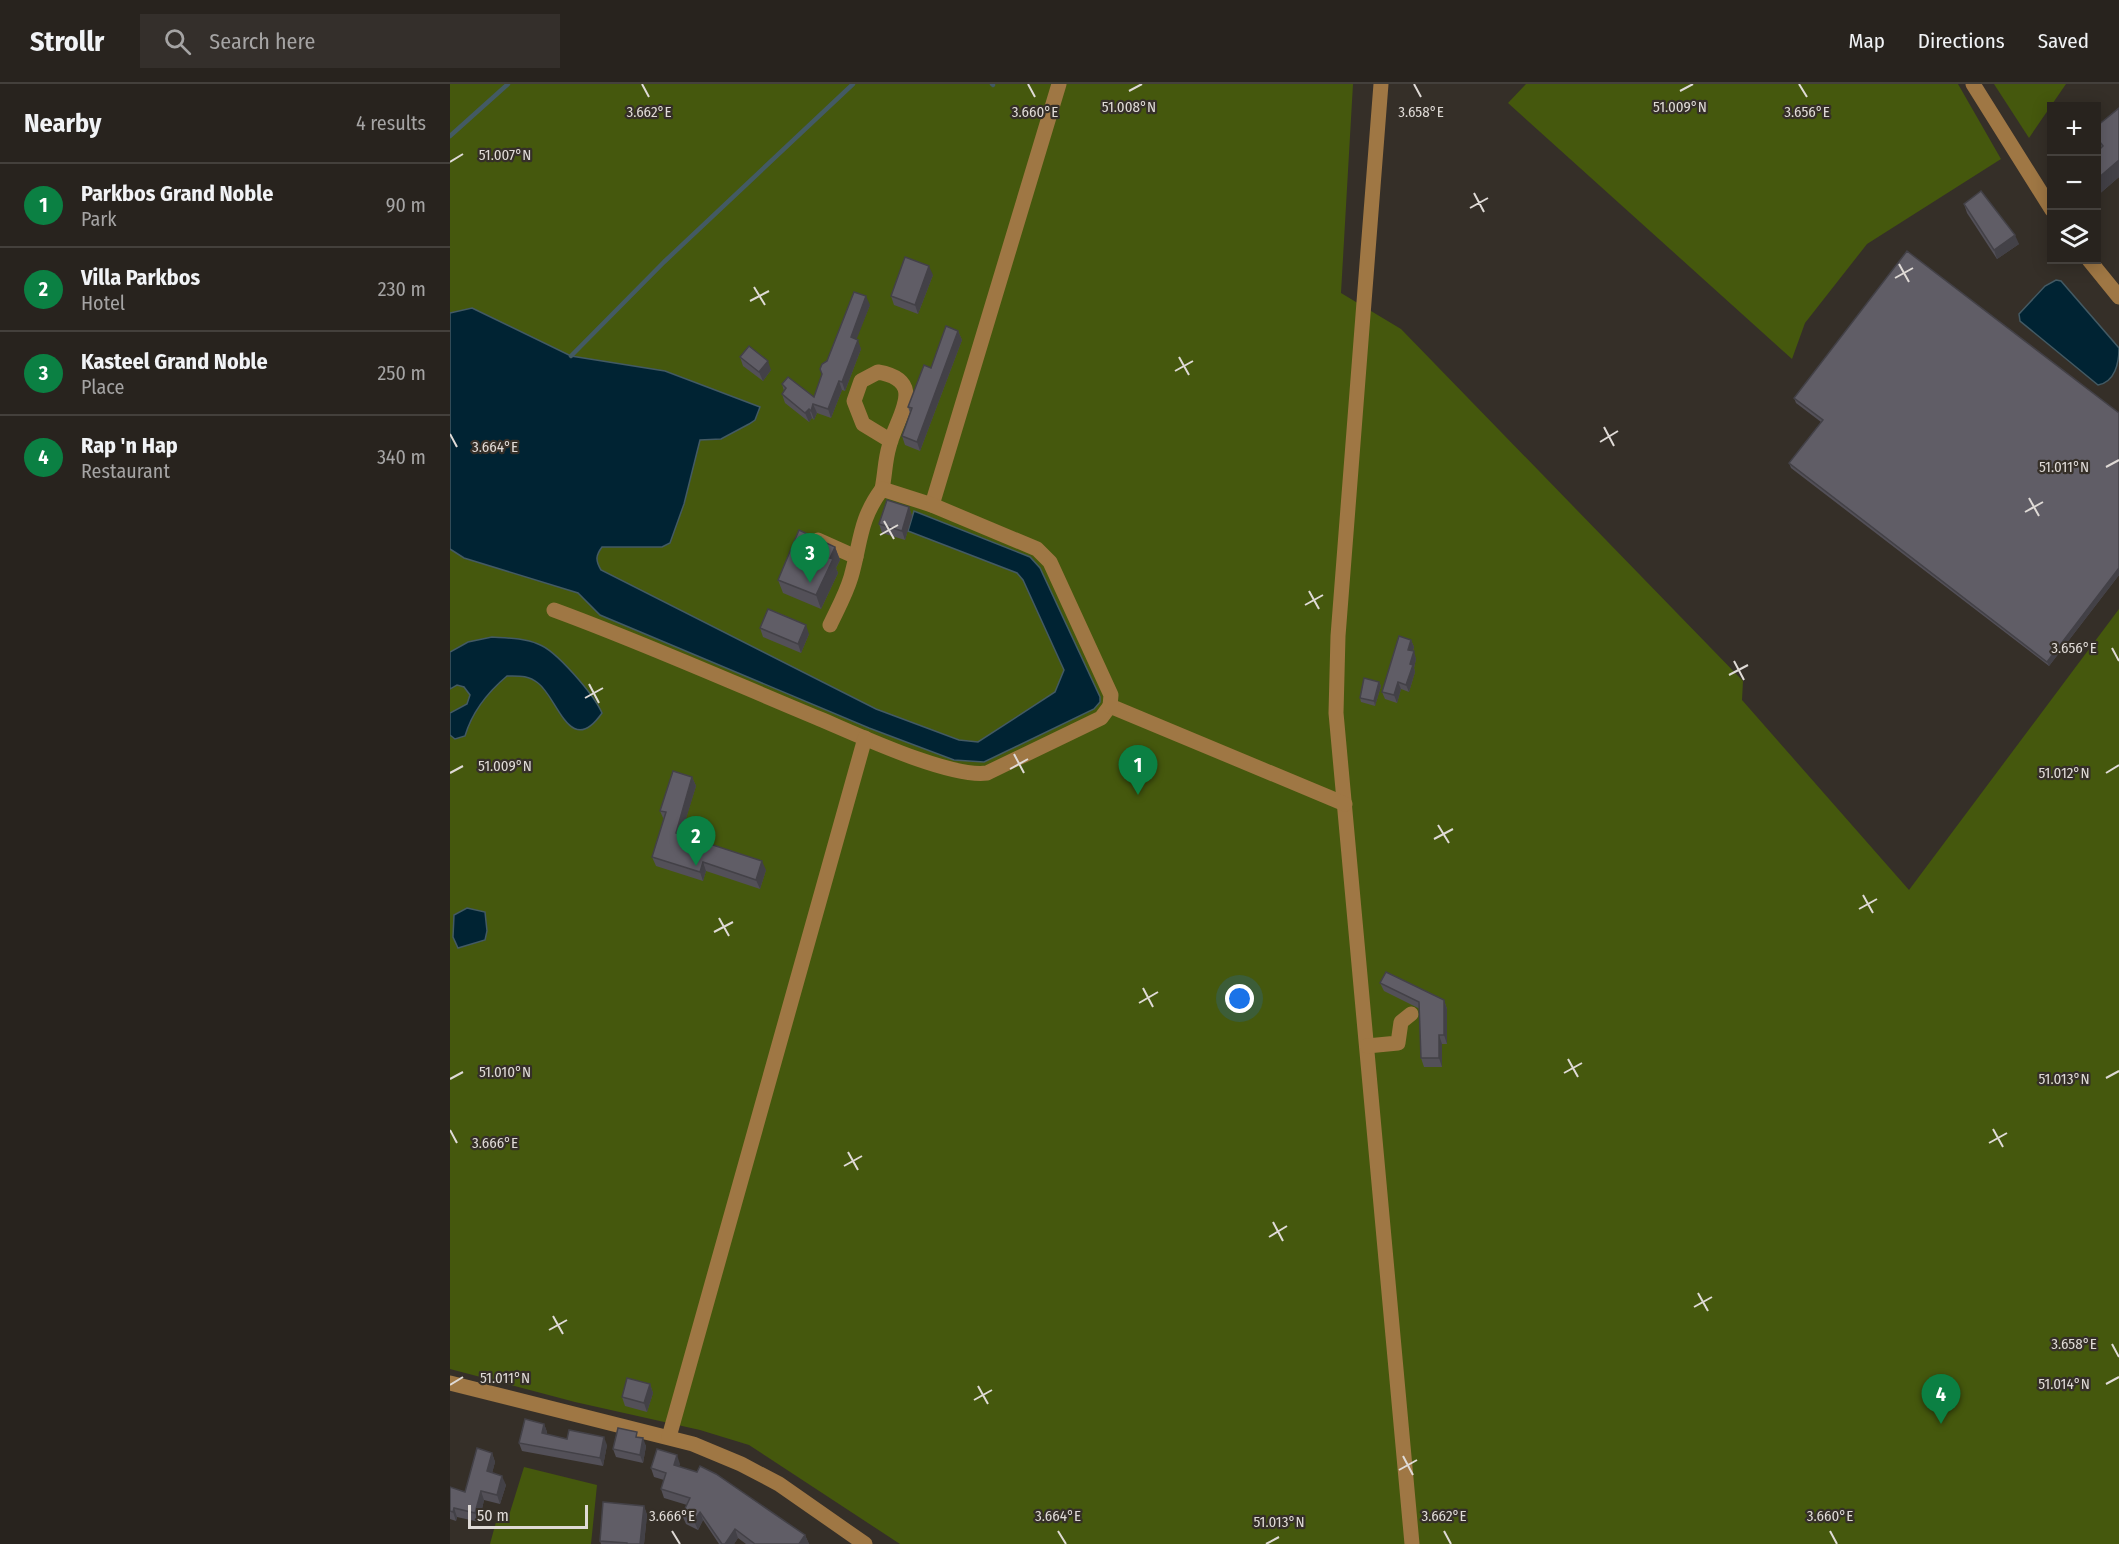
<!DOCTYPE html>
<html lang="en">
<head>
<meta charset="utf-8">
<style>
  body { margin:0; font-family:"Fira Sans Condensed",sans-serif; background:#342f2b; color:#f1f3f6 }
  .controls { position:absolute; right:18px; top:18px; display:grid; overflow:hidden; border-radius:0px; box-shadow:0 3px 15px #0003 }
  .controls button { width:54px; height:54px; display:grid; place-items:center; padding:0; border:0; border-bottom:2px solid #44403c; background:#28231e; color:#f1f3f6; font:30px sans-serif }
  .scale { position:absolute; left:18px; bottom:15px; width:120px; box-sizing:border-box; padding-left:6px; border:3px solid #dfdad6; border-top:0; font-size:16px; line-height:21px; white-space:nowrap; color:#dfdad6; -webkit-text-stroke:4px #352f28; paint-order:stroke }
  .you { position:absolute; left:790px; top:915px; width:21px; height:21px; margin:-15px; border:4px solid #fff; border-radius:50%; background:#1a73e8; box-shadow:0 0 0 9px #1a73e833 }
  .badge { display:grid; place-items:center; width:39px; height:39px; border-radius:50%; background:#0b8043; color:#fff; font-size:20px; font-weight:700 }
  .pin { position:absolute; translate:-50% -50px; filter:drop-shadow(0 2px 3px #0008) }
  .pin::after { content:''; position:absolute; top:32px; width:21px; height:18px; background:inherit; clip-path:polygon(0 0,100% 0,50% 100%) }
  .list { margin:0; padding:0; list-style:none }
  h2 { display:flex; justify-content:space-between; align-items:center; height:78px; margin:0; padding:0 24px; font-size:26px }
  h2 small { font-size:20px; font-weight:400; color:#a5a4a4 }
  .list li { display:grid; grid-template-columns:39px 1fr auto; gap:18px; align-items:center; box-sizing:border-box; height:84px; padding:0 24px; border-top:2px solid #44403c }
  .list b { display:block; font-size:22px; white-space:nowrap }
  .list p { margin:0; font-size:20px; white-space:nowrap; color:#a5a4a4 }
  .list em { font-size:20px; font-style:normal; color:#a5a4a4 }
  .icon { flex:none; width:33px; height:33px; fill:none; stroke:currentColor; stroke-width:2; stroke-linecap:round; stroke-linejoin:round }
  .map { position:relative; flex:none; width:1669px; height:1460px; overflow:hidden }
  header { display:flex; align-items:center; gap:36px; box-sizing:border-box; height:84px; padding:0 30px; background:#28231e; border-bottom:2px solid #44403c }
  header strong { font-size:28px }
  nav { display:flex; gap:33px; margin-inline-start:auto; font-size:21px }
  .search { width:420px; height:54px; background:#342f2b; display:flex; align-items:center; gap:15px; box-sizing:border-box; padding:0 21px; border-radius:0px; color:#a5a4a4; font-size:22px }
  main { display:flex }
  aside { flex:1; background:#28231e }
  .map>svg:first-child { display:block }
  .green { fill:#45580d }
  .water { fill:#002333; stroke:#435a64; stroke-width:1.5 }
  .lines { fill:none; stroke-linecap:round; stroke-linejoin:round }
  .stream { stroke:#435a64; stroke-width:4.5 }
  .minor { stroke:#9f7744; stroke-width:15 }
  .wall { fill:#535058 }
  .shaded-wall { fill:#434147 }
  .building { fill:#605d66; stroke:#434147; stroke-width:1.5 }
  .ticks { fill:none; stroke:#dfdad6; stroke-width:2 }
  .ticks-label { font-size:15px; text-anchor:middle; fill:#dfdad6; stroke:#352f28; stroke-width:4.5; stroke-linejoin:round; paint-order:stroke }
</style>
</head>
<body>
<header>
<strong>Strollr</strong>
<div class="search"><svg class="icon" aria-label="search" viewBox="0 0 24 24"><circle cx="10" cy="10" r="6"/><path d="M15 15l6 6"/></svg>Search here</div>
<nav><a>Map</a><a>Directions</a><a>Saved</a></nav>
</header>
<main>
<aside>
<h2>Nearby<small>4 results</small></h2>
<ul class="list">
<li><span class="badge">1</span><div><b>Parkbos Grand Noble</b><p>Park</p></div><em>90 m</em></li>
<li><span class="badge">2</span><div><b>Villa Parkbos</b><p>Hotel</p></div><em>230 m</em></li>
<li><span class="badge">3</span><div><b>Kasteel Grand Noble</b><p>Place</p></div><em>250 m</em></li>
<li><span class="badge">4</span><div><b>Rap 'n Hap</b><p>Restaurant</p></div><em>340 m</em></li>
</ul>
</aside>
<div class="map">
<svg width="1669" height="1460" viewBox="0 0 1669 1460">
  <rect width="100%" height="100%" fill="#352f28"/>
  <!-- green -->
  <g class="green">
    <path d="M0,0H903L891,209L951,245L1293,597L1292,616L1459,806L1669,525V1460H450L299,1361L250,1346L125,1318L0,1285Z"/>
    <path d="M1076,0H1508L1551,75L1417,160L1355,239L1342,275L1058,19Z"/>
    <path d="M1544,0H1616L1579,54Z"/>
    <path d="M74,1383L147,1401L141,1460H40L46,1438H57Z"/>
  </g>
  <!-- water -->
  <g class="water">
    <path d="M1606,196L1611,197L1669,264C1669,279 1665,298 1648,301L1570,237L1569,230L1595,202Z"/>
    <path d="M22,224L121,272L215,287L310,323L305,336L299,340L271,355L250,356L234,420L220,459L212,463H152C146,471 145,476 151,486L426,625L509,656L528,658L605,608L614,586L573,496L567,489L458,447L464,427L580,473L590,484L650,613V618L644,625L534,678L504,676L419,644L150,531L128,509L14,474L0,465V229Z"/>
    <path d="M42,553C57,554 74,554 88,560C106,566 144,611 152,629C120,675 108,614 88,599C78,591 69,592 57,592C38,608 22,628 15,652L5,655L0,651V629L17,620L20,611L14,603L7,601L0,605V568L18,558Z"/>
    <path d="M17,824L35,828L37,847L35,856L8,864L3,853L4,831Z"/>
  </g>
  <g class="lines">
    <!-- stream -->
    <g class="stream">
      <path d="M542,0L543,1"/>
      <path d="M0,52L58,0"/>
      <path d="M121,272L214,178L403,0"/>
    </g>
    <!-- minor -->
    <g class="minor">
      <path d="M931,0L888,552L886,629L962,1460"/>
      <path d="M1523,0L1602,126"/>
      <path d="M1639,176L1669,213"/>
      <path d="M432,405C435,391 435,376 439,363C446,333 479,297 428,288L411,297L404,317L413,340L441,357"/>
      <path d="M482,421L609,0"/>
      <path d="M368,456L406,473"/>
      <path d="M104,526C194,559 281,598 370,635C408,651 499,694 537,689L651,634L660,622"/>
      <path d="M380,541C387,526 396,510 401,493C411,458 409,436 432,405L482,421L587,465L600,478L661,611L660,622L895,720"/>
      <path d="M917,962L948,959L951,938L961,930"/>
      <path d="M0,1299L243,1360L291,1380L329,1400L415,1460"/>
      <path d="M219,1353L415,654"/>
    </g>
  </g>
  <!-- wall -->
  <g class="wall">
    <path d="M1669,24V93L1647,112V68L1650,65L1647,61V42Z"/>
    <path d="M1514,120L1569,160L1547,175L1517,129Z"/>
    <path d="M483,191L468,230L444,221L441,212Z"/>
    <path d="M420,221L406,255L411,265L395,307L392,306L381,334L367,329L364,336L362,334L359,338L335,319L332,310L334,307L332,300L364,313L372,291L370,285Z"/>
    <path d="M508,247L512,256L470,367L455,361L452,352L460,329L458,323L481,284Z"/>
    <path d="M290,273L321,286L313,297L293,282Z"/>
    <path d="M1344,314L1669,329V491L1599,582L1341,384L1339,379L1371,338L1346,319Z"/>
    <path d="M459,423L462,432L455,456L432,449L429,440Z"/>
    <path d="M385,463L390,476L386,484L388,489L371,525L333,509L328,496Z"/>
    <path d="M310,544L359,550L351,569L313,553Z"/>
    <path d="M961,556L964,563L963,567L966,575L964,584L965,588L959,608L951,605L947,619L935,615L932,608Z"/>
    <path d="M929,598L931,602L925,622L911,618L910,614Z"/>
    <path d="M242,693L246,702L231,750L316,786L310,805L256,787L253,797L206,782L202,773L214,736L210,727Z"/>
    <path d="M930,899L994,916L997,925V960H992V983H974L971,974L970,925L934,907Z"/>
    <path d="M200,1300L203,1309L197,1328L175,1322L172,1313Z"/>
    <path d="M94,1340L97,1348V1350L117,1355L157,1361L153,1382L72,1367L69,1359Z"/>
    <path d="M189,1353L196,1362L193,1379L166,1373L163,1365Z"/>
    <path d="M42,1369L45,1378L42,1389L56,1401L50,1420L34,1416L29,1438L7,1433L6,1437L0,1435V1403L15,1408Z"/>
    <path d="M230,1380L229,1382L355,1451L359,1460H296L288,1454L284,1460H269L253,1436L248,1446L236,1440L232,1431L237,1421L214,1414L211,1405L214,1396L204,1393L201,1384Z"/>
    <path d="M194,1422L197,1431L194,1460H151L150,1457Z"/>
  </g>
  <!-- shaded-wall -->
  <g class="shaded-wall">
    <path d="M1669,76V93L1647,112V95Z"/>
    <path d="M1565,151L1569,160L1547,175L1544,166Z"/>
    <path d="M479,182L483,191L468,230L465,221Z"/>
    <path d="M416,212L420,221L404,262L401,253Z"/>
    <path d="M508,247L512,256L470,367L467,358Z"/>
    <path d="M408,256L411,265L395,307L392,298Z"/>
    <path d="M318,277L321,286L313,297L309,288Z"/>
    <path d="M389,297L392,306L381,334L378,325Z"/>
    <path d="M363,320L367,329L364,336L361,327Z"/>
    <path d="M359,325L362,334L359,338L355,329Z"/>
    <path d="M459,423L462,432L455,456L452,447Z"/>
    <path d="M385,463L390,476L386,484L388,489L371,525L366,511Z"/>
    <path d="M1669,484V491L1599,582L1597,578Z"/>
    <path d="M356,541L359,550L351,569L348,560Z"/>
    <path d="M961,556L964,563L961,573L958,566Z"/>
    <path d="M964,567L966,575L964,584L965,588L959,608L956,601L960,580Z"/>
    <path d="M929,598L931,602L925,622L924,617Z"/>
    <path d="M948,598L951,605L947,619L944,611Z"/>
    <path d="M242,693L246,702L229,758L226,749Z"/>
    <path d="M312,777L316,786L310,805L306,796Z"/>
    <path d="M253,778L256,787L253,797L250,788Z"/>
    <path d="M994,916L997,925V960L994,951Z"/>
    <path d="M989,951L992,960V983L989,974Z"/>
    <path d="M200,1300L203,1309L197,1328L194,1319Z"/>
    <path d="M94,1340L97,1348L95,1357L92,1349Z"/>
    <path d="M154,1353L157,1361L153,1382L150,1374Z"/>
    <path d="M193,1354L196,1362L193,1379L190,1371Z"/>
    <path d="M42,1369L45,1378L40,1397L37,1387Z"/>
    <path d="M227,1371L230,1380L227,1390L224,1381Z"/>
    <path d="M52,1392L56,1401L50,1420L47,1411Z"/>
    <path d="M31,1407L34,1416L29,1438L25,1429Z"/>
    <path d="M194,1422L197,1431L194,1460H190Z"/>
    <path d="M4,1424L7,1433L6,1437L3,1428Z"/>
    <path d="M250,1428L253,1436L248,1446L244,1437Z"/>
    <path d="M285,1445L288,1454L284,1460H275Z"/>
    <path d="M355,1451L359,1460H349Z"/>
  </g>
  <!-- building -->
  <g class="building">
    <path d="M1669,24V76L1647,95V68L1653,62L1647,54V42Z"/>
    <path d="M1531,107L1565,151L1544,166L1514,120Z"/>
    <path d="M1457,167L1669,329V484L1597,578L1339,379L1373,336L1344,314Z"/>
    <path d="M455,173L479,182L465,221L441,212Z"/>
    <path d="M404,208L416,212L401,253L408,256L392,298L389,297L378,325L363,320L361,327L359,325L355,329L332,310L336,304L332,300L338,293L364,313L372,290L370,285L372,280L377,277Z"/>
    <path d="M496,242L508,247L467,358L452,352L462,324L458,323L474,281L481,284Z"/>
    <path d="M299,262L318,277L309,288L290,273Z"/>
    <path d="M437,416L459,423L452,447L429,440Z"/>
    <path d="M349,446L385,463L380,474L383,475L366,511L328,496Z"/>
    <path d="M318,525L356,541L348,560L310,544Z"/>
    <path d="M949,552L961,556L958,566L964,567L960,580L963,581L956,601L948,598L944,611L932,608Z"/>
    <path d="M914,594L929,598L924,617L910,614Z"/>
    <path d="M223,687L242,693L226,749L312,777L306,796L253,778L250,788L202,773L216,728L210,727Z"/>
    <path d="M936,888L994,916V951H989V974H971L969,918L930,899Z"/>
    <path d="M177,1294L200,1300L194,1319L172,1313Z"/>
    <path d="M75,1335L94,1340L92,1349L117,1355L119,1346L154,1353L150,1374L69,1359Z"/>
    <path d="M168,1344L187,1348L186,1353L193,1354L190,1371L163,1365Z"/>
    <path d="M27,1364L42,1369L37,1387L52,1392L47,1411L31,1407L25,1429L4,1424L3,1428L0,1427V1403L15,1408Z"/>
    <path d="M207,1365L227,1371L224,1381L247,1388L250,1382L266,1390L355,1451L349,1460H305L285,1445L275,1460H272L250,1428L244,1437L232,1431L240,1414L211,1405L216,1389L201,1384Z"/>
    <path d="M153,1418L194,1422L190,1460H177V1459L150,1457Z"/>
  </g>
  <!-- ticks -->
  <path class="ticks" d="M192,0L199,13M578,0L585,13M964,0L971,13M1349,0L1357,13M679,7L692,0M1230,7L1243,0M0,78L13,70M1024,109L1034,128M1020,124L1038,114M1449,180L1459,198M1445,194L1463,184M304,203L315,221M300,217L319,207M729,273L739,291M725,287L743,277M1154,343L1164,362M0,350L7,363M1150,358L1168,347M1656,383L1669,376M1579,414L1589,432M1575,428L1593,418M434,437L444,455M430,451L448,441M859,507L869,525M855,521L873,511M1662,564L1669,577M1284,577L1294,596M1279,591L1298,581M139,600L149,619M135,614L153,604M564,670L574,689M560,685L578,675M0,689L13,682M1656,689L1669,681M988,741L999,759M984,755L1003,745M1413,811L1423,829M1409,825L1427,815M269,834L279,852M264,848L283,838M693,904L703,923M689,919L708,908M1118,975L1128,993M1114,989L1132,979M1656,994L1669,987M0,995L13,988M1543,1045L1553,1063M0,1046L7,1059M1539,1059L1557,1049M398,1068L408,1086M394,1082L412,1072M823,1138L833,1157M819,1153L837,1142M1248,1209L1258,1227M1244,1223L1262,1213M103,1232L113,1250M99,1246L117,1236M1662,1260L1669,1273M1656,1300L1669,1293M0,1301L13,1293M528,1302L538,1320M524,1316L542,1306M953,1372L963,1391M949,1386L967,1376M222,1447L230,1460M608,1447L616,1460M994,1447L1001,1460M1380,1447L1387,1460M816,1460L829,1453"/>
  <g class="ticks-label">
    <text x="679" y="28">51.008°N</text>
    <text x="1230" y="28">51.009°N</text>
    <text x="199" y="33">3.662°E</text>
    <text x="585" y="33">3.660°E</text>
    <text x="971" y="33">3.658°E</text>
    <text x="1357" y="33">3.656°E</text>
    <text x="55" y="76">51.007°N</text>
    <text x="45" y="368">3.664°E</text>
    <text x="1614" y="388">51.011°N</text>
    <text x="1624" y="569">3.656°E</text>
    <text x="55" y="687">51.009°N</text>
    <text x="1614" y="694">51.012°N</text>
    <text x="55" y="993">51.010°N</text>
    <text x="1614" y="1000">51.013°N</text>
    <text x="45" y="1064">3.666°E</text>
    <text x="1624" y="1265">3.658°E</text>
    <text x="55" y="1299">51.011°N</text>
    <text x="1614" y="1305">51.014°N</text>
    <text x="222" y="1437">3.666°E</text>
    <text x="608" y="1437">3.664°E</text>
    <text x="994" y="1437">3.662°E</text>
    <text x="1380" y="1437">3.660°E</text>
    <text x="829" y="1443">51.013°N</text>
  </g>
</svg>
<div class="controls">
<button>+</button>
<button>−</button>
<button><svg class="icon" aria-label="layers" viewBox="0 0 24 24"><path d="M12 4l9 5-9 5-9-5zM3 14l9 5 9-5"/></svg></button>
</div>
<div class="scale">50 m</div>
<div class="you"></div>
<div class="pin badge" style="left:688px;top:711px">1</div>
<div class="pin badge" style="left:246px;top:782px">2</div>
<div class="pin badge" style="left:360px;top:499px">3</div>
<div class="pin badge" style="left:1491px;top:1340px">4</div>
</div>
</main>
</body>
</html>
